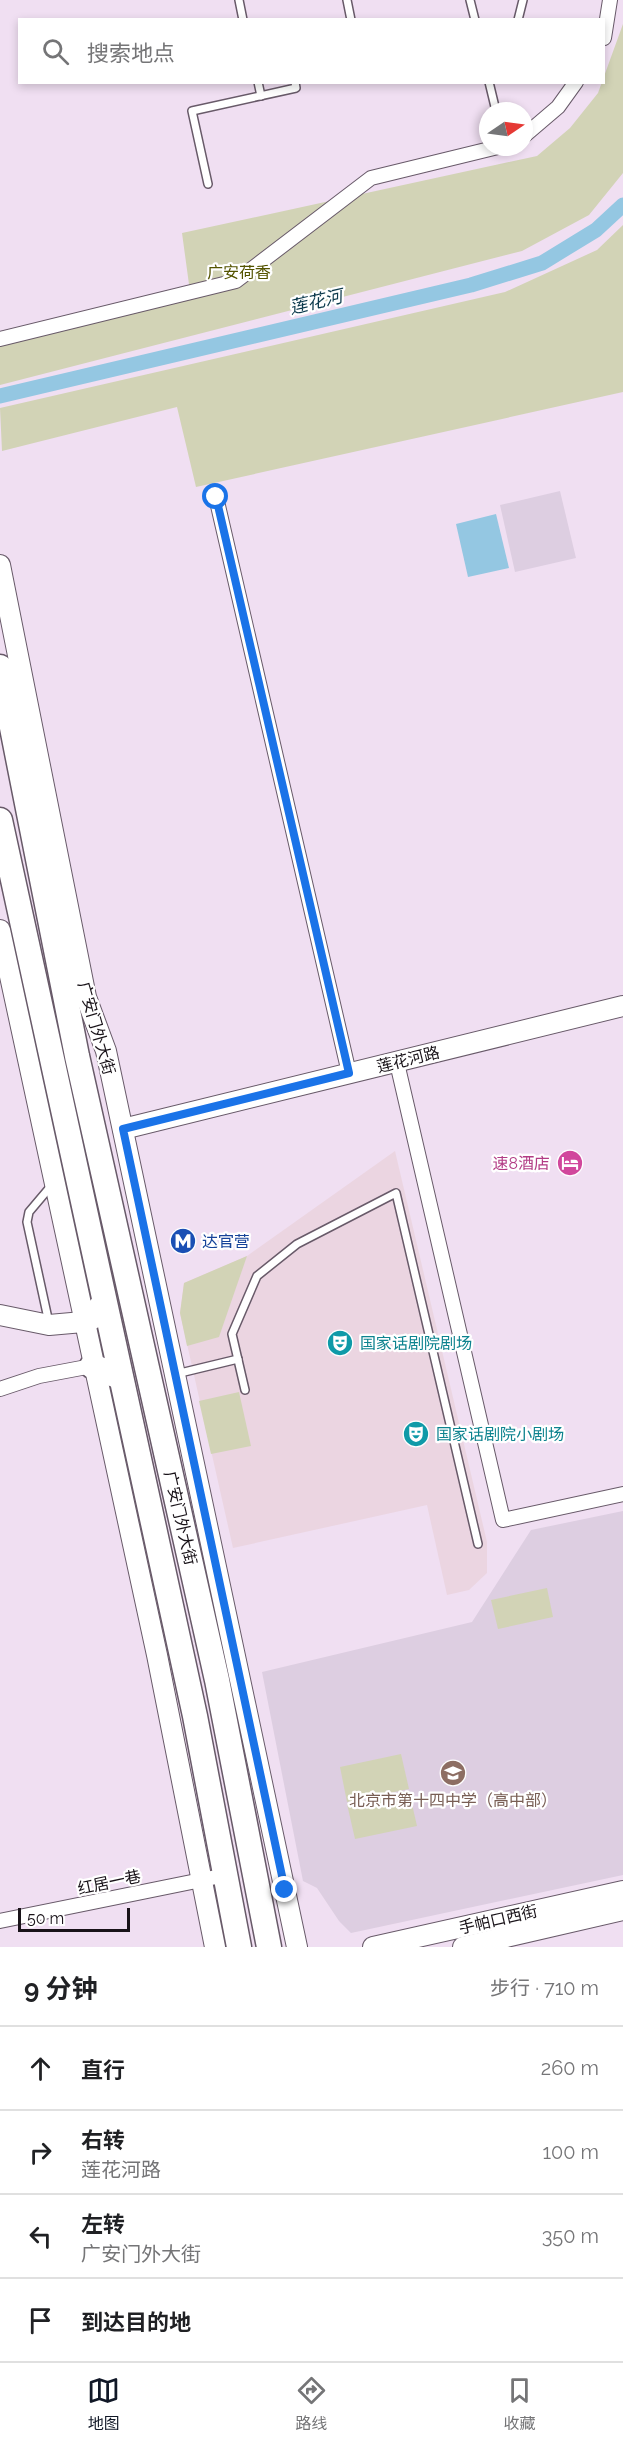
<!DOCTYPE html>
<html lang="zh">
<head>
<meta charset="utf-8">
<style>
  body { margin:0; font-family:Raleway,"Noto Sans SC",sans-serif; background:#f2f2f2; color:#202124 }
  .compass { position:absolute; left:479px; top:102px; width:54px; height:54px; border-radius:50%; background:#fff; box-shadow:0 3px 9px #0003; rotate:77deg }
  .scale { position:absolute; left:18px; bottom:15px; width:112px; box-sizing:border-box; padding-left:6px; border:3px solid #191319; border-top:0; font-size:16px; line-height:21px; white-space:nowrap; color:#191319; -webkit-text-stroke:4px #fff; paint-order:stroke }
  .stop { position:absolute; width:18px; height:18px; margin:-14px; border:4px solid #1a73e8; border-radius:50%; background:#fff }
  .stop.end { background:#1a73e8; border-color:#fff; box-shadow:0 2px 6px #0008 }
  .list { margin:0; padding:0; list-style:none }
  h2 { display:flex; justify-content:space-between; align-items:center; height:78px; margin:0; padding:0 24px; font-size:26px }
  h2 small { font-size:20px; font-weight:400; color:#757577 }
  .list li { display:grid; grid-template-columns:39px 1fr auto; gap:18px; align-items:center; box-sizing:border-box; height:84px; padding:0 24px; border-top:2px solid #e0e0e0 }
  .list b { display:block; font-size:22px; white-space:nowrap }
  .list p { margin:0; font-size:20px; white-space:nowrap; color:#757577 }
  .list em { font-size:20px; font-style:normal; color:#757577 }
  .icon { flex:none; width:33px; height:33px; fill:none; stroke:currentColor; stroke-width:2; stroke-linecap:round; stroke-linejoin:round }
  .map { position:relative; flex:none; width:623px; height:1947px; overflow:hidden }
  .search { position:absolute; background:#fff; box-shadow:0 3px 9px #0003; left:18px; right:18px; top:18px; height:66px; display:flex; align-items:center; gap:15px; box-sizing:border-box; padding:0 21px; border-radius:0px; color:#757577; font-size:22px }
  .sheet { height:414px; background:#fff }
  nav { display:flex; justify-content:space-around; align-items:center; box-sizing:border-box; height:84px; border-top:2px solid #e0e0e0; background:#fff; font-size:16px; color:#757577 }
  nav a { display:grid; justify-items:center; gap:3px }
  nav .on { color:#111827 }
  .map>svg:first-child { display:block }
  .commercial { fill:#ebd5e1 }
  .education { fill:#ddcee1 }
  .green { fill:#d2d3b6 }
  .water { fill:#94c7e2 }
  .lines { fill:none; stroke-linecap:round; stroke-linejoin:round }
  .canal { stroke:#94c7e2; stroke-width:15 }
  .lane-casing { stroke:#685a69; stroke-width:10 }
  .street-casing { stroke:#685a69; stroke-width:16 }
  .secondary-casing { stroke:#685a69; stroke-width:22 }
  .highway-casing { stroke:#685a69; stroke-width:27 }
  .lane { stroke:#fff; stroke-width:7 }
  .street { stroke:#fff; stroke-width:14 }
  .secondary { stroke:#fff; stroke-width:20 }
  .highway { stroke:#fff; stroke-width:24 }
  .route { stroke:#1a73e8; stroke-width:8 }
  .labels { text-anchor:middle; stroke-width:4.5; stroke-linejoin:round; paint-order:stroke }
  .park-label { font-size:16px; fill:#545400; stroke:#fff }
  .street-label { font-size:16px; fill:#191319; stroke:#fff }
  .hotel-label { font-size:16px; fill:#b23c85; stroke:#fff; text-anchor:end }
  .transit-label { font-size:16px; fill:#164399; stroke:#fff; text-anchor:start }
  .culture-label { font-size:16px; fill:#0d838f; stroke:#fff; text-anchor:start }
  .education-label { font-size:16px; fill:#785e54; stroke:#fff }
  .water-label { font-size:18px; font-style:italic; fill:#0c394c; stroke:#fff }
</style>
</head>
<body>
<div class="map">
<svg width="623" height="1947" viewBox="0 0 623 1947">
  <rect width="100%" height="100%" fill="#f0dff2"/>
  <!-- commercial -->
  <path class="commercial" d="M395,1151L487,1542V1573L469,1590L447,1595L427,1505L233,1548L180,1313L184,1283L247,1256Z"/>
  <!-- education -->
  <g class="education">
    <path d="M560,491L576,558L515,572L500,505Z"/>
    <path d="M623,1511V1875L351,1933L339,1921L317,1888L303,1881L262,1672L472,1622L531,1530Z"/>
  </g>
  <!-- green -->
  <g class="green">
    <path d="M623,24V173L589,215L522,251L0,385V346L191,299L182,233L537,156L570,128L598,93Z"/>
    <path d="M623,225V392L196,487L177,407L2,451L0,408L505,292L597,250Z"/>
    <path d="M247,1256L219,1337L187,1346L180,1313L184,1283Z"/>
    <path d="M239,1392L251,1446L211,1454L199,1401Z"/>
    <path d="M547,1588L553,1617L498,1629L491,1600Z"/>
    <path d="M401,1754L409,1789L347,1802L340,1767Z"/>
    <path d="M409,1791L417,1826L355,1839L347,1804Z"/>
  </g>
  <!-- water -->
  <path class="water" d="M496,514L509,568L468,577L456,524Z"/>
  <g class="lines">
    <!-- canal -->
    <path class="canal" d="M0,396L471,285L542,263L596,230L623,205"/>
    <!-- lane casing -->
    <g class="lane-casing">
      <g id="lane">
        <path d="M239,0L243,20"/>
        <path d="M347,0L351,20"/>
        <path d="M470,0L475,20"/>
        <path d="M518,20L523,0"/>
        <path d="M258,82L261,96"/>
        <path d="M489,82L496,111"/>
        <path d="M208,184L192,111L296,88L295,82"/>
        <path d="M49,1323L27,1222L29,1212L51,1186"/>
        <path d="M176,1374L238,1359"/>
        <path d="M245,1390L232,1334L257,1276L297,1244L396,1193L478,1544"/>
      </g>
    </g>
    <!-- street casing -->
    <g class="street-casing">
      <g id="street">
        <path d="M604,38L610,0"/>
        <path d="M524,136L558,107L576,82"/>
        <path d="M0,339L236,281L371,178L498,147"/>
        <path d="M216,497L349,1073"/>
        <path d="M397,1063L503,1520L623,1494"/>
        <path d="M0,1389L39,1376L92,1366"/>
        <path d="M0,1921L226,1875"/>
      </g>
    </g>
    <!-- secondary casing -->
    <g class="secondary-casing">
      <g id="secondary">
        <path d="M0,565L86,997L106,1051L297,1947"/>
        <path d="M0,930L157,1655L215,1947"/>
        <path d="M123,1129L623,1006"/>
        <path d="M0,1315L49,1325L83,1322"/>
        <path d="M373,1947L623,1891"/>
        <path d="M463,1947L623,1910"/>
      </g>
    </g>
    <!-- highway casing -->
    <g class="highway-casing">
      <g id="highway">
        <path d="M0,667L77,1056L217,1680L269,1947"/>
        <path d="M0,820L195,1716L239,1947"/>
        <path d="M83,1322L92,1317L104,1303"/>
        <path d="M92,1366L120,1377"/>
      </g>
    </g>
    <!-- lane -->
    <use href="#lane" class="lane"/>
    <!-- street -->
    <use href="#street" class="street"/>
    <!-- secondary -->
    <use href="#secondary" class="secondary"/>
    <!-- highway -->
    <use href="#highway" class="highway"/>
  </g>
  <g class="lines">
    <!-- route -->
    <path class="route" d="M216,497L349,1073L123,1129L285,1890"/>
  </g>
  <!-- icons -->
  <defs>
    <g id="hotel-disc" transform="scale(1.35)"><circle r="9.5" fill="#d1479c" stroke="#fff"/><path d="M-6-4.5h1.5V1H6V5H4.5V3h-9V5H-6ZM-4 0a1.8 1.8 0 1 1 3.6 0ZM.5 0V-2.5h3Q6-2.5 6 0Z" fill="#fff"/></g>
    <g id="metro-disc" transform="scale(1.35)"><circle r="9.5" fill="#1a4fb4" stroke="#fff"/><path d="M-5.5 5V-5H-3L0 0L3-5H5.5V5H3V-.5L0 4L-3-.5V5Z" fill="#fff"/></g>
    <g id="theatre-disc" transform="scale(1.35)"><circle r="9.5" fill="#0f9aa8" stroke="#fff"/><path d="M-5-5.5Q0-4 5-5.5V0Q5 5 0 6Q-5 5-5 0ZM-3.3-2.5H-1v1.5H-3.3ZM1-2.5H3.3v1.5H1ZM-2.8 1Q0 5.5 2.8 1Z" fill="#fff"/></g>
    <g id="school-disc" transform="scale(1.35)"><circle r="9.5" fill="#8d6e63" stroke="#fff"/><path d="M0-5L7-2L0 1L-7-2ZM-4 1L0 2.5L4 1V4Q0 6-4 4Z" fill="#fff"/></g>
  </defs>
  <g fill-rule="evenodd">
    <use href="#hotel-disc" x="570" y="1163"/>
    <use href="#metro-disc" x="183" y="1241"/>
    <use href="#theatre-disc" x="340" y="1343"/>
    <use href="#theatre-disc" x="416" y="1434"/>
    <use href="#school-disc" x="453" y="1773"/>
  </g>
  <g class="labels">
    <!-- park labels -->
    <g class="park-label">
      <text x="239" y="278">广安荷香</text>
    </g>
    <!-- street labels -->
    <g class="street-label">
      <text transform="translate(97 1028) rotate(74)" y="6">广安门外大街</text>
      <text transform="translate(408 1059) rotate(-14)" y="6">莲花河路</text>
      <text transform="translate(181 1518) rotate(77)" y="6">广安门外大街</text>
      <text transform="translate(109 1882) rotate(-12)" y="6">红居一巷</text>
      <text transform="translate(498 1919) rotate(-13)" y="6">手帕口西街</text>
    </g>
    <!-- hotel labels -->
    <g class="hotel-label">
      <text x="550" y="1169">速8酒店</text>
    </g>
    <!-- transit labels -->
    <g class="transit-label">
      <text x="202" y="1247">达官营</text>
    </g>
    <!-- culture labels -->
    <g class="culture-label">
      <text x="360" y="1349">国家话剧院剧场</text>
      <text x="436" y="1440">国家话剧院小剧场</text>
    </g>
    <!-- education labels -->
    <g class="education-label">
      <text x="453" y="1806">北京市第十四中学（高中部）</text>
    </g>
    <!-- water labels -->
    <g class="water-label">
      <text transform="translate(316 302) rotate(-13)" y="6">莲花河</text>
    </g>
  </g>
</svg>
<svg class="compass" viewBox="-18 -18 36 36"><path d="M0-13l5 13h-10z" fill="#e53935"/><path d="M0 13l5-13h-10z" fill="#757577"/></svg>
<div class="scale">50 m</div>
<div class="stop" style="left:216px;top:497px"></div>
<div class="stop end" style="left:285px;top:1890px"></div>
<div class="search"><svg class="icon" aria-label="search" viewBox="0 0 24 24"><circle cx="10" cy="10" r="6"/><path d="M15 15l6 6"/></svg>搜索地点</div>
</div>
<section class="sheet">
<h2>9 分钟<small>步行 · 710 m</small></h2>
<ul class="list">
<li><svg class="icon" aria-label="ahead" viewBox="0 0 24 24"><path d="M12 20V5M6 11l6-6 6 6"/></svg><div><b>直行</b></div><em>260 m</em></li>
<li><svg class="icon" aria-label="right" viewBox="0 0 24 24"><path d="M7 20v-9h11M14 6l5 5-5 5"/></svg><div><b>右转</b><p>莲花河路</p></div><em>100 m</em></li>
<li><svg class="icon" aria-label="left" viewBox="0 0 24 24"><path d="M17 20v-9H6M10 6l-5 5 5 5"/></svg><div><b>左转</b><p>广安门外大街</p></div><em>350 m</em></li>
<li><svg class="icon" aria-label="arrive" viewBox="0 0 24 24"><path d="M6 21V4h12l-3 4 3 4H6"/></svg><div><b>到达目的地</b></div></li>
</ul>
</section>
<nav>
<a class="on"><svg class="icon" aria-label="map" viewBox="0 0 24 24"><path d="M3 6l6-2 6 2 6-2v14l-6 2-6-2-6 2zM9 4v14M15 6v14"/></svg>地图</a>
<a><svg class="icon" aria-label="directions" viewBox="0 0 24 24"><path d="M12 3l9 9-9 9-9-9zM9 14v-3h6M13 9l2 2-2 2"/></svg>路线</a>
<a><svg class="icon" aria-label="saved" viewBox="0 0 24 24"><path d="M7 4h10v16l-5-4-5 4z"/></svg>收藏</a>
</nav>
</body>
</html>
